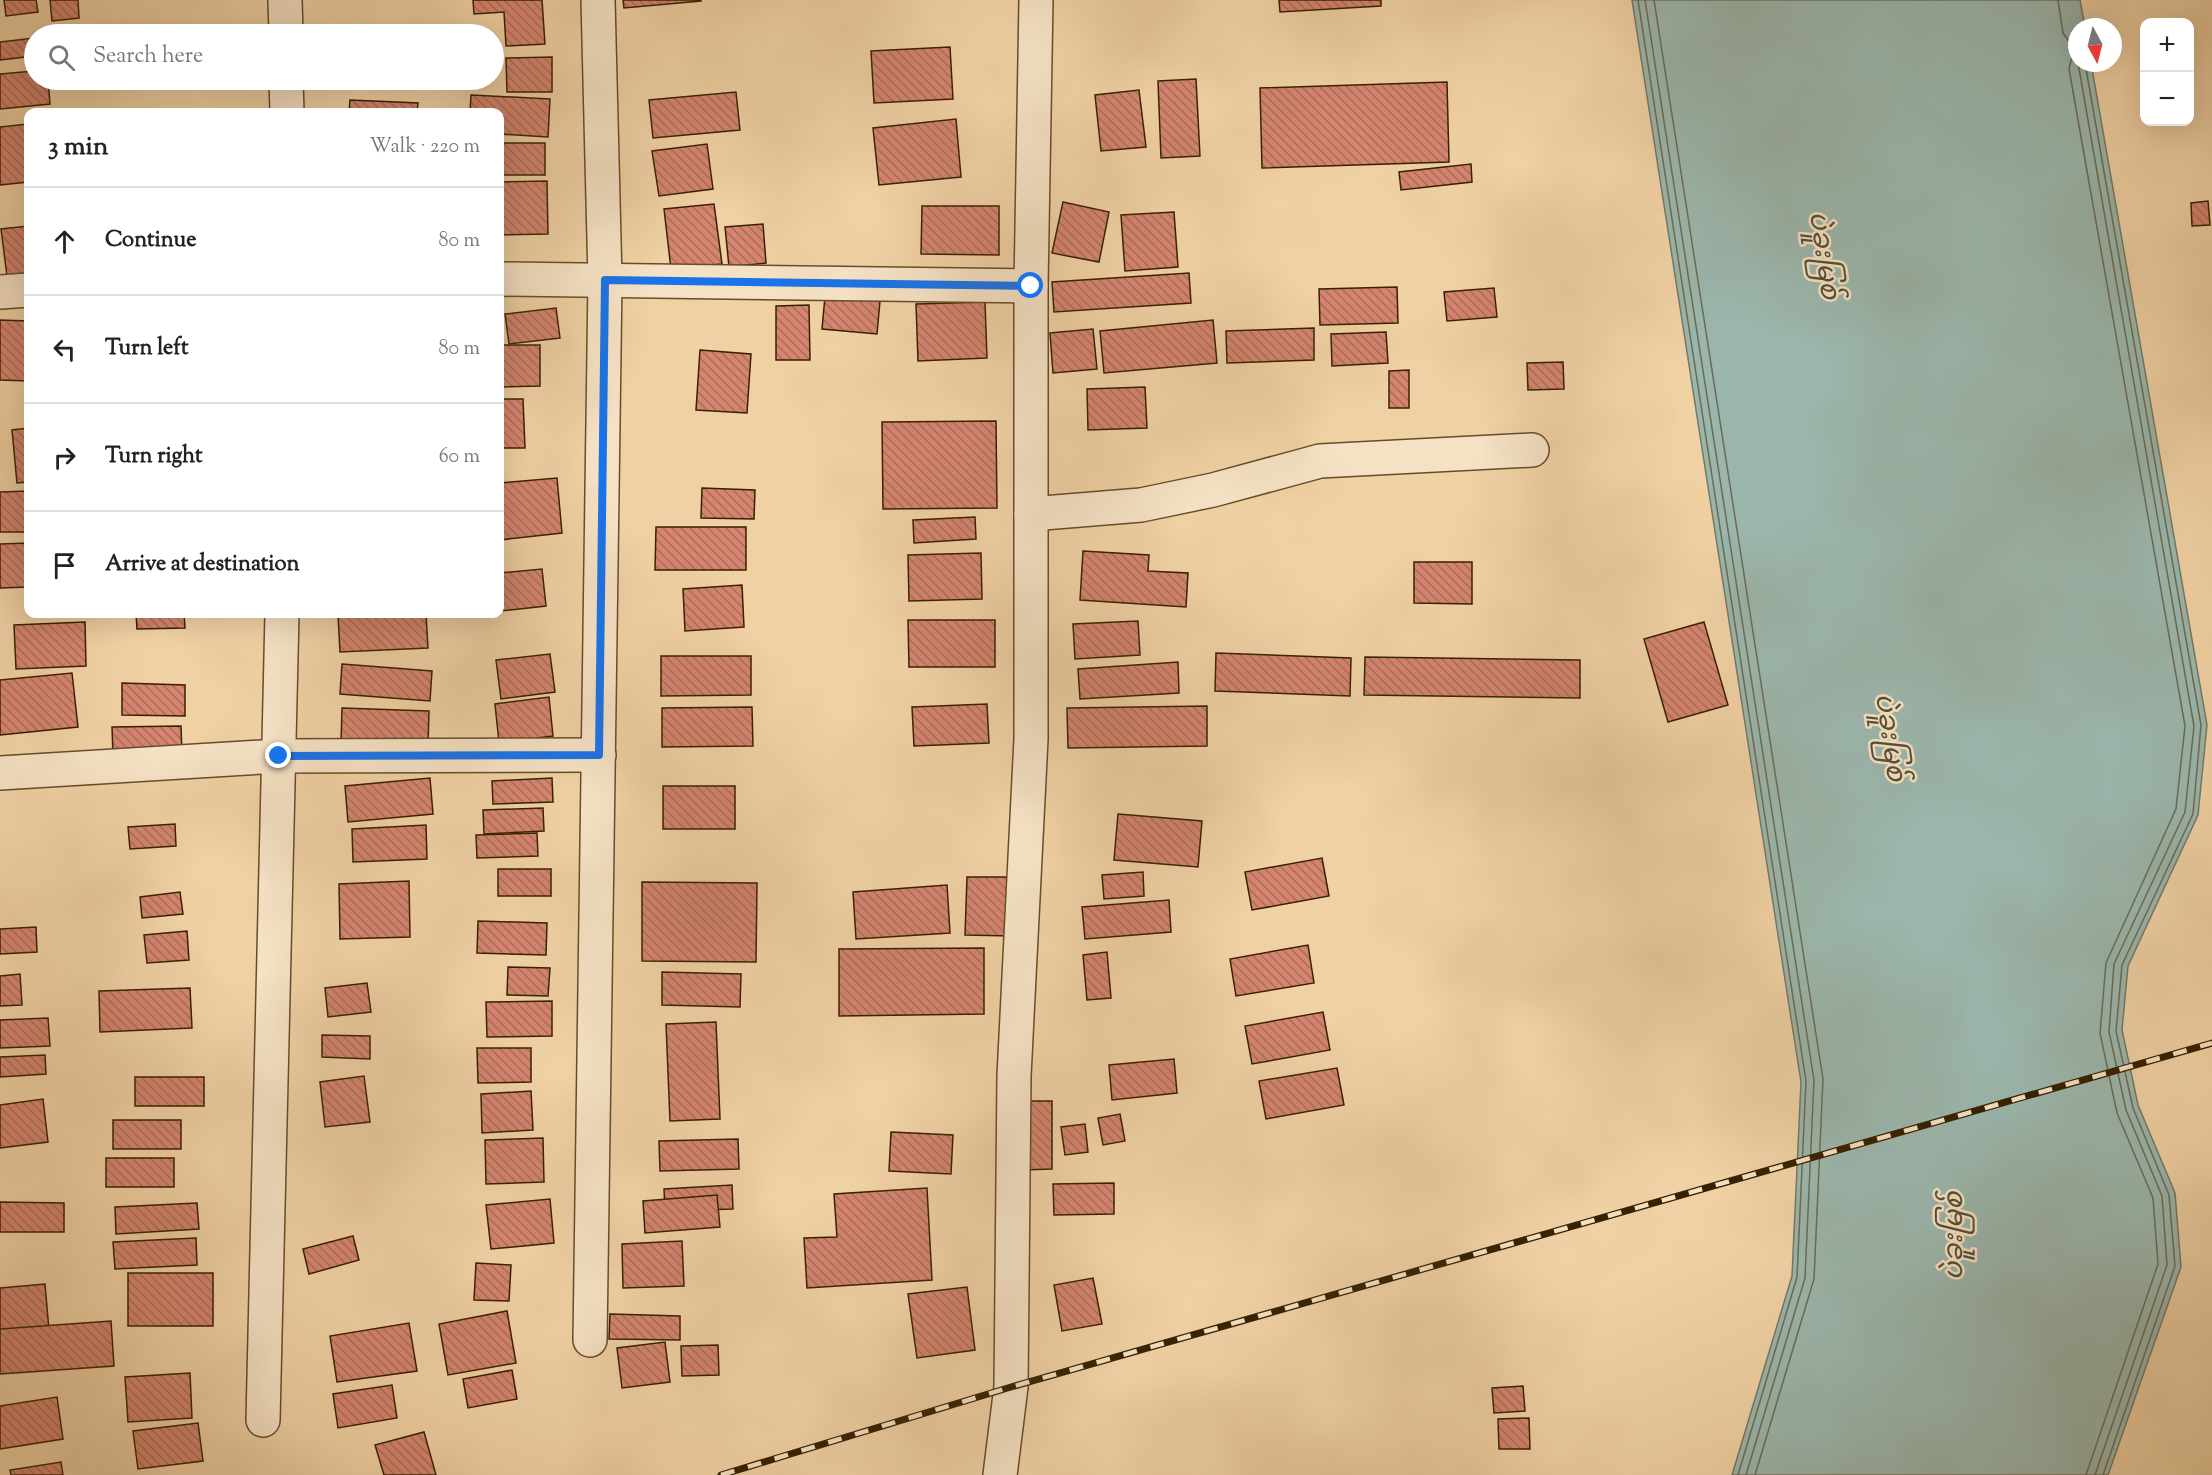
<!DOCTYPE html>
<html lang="en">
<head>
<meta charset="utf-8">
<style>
  body { margin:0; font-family:"Sorts Mill Goudy","Noto Sans Myanmar",serif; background:#f2f2f2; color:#222 }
  .controls { position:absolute; right:18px; top:18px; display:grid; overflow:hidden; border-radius:12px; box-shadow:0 6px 24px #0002 }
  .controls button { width:54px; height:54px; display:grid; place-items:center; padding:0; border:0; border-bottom:2px solid #e0e0e0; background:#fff; color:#222; font:30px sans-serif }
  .compass { position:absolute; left:2068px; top:18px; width:54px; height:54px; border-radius:50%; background:#fff; box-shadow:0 6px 24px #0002; rotate:173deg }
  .stop { position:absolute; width:18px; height:18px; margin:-14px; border:4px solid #1a73e8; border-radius:50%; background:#fff }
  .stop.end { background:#1a73e8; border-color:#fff; box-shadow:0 2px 6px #0008 }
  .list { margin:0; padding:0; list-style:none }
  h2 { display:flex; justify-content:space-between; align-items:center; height:78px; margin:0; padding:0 24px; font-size:26px }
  h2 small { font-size:20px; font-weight:400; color:#767676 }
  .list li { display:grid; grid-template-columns:39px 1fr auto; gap:18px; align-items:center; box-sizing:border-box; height:108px; padding:0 24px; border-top:2px solid #e0e0e0 }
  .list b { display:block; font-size:22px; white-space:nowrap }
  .list em { font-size:20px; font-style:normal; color:#767676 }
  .icon { flex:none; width:33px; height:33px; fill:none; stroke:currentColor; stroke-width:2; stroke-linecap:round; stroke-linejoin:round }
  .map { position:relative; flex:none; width:2212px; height:1475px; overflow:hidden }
  .search { position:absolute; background:#fff; box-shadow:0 6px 24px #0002; left:24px; top:24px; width:480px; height:66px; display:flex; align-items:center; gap:15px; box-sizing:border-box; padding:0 21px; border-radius:33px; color:#767676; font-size:22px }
  .panel { position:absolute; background:#fff; box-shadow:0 6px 24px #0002; left:24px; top:108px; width:480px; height:510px; border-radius:12px }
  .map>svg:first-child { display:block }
  .water { fill:#9bb6ac; stroke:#737a68; stroke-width:1.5 }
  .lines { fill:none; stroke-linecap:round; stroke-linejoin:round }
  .shore { stroke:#696c56; stroke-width:1.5 }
  .building { fill:url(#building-back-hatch); stroke:#372101; stroke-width:1.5 }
  .minor-casing { stroke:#654d2a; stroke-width:36 }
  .minor { stroke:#f5e1c4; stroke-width:33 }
  .rail-casing { stroke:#372101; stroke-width:7 }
  .rail { stroke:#f5e1c4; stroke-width:4.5; stroke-dasharray:14; stroke-linecap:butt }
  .route { stroke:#1a73e8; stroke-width:8 }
  .labels { text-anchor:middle; stroke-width:5; stroke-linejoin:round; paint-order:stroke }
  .water-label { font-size:27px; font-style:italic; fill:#554e34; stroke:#f5e1c4 }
</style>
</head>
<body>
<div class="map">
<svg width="2212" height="1475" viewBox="0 0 2212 1475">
  <defs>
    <pattern id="building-back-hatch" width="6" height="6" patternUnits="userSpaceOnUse" patternTransform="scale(1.5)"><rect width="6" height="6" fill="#d4846f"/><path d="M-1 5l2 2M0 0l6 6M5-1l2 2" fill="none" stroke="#ad6c59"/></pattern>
  </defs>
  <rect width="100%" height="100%" fill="#f0d1a4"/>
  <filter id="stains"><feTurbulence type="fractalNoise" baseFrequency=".00333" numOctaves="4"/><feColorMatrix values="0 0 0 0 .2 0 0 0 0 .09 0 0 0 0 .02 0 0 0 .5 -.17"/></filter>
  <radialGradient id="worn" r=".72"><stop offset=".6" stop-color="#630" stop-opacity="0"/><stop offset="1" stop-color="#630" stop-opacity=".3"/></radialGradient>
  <!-- water -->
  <path class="water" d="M1632,0H2080L2085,27H2077V63H2091L2207,725L2198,815L2128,966L2122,1030L2138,1105L2175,1193L2181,1267L2108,1475H1732L1792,1276L1801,1082Z"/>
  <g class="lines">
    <!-- shore -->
    <g class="shore">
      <path d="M1638,0L1806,1081L1797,1277L1738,1475"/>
      <path d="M1645,0L1814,1080L1805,1278L1746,1475"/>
      <path d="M1654,0L1823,1079L1814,1279L1755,1475"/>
      <path d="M2058,0L2063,33L2074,48L2069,69L2185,726L2176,809L2106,963L2100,1033L2117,1113L2153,1198L2158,1264L2086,1475"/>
      <path d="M2078,63L2194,726L2185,812L2114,964L2109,1032L2126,1110L2162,1196L2167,1265L2095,1475"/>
      <path d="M2085,63L2201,725L2193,814L2122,965L2116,1031L2133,1108L2169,1195L2175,1266L2103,1475"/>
    </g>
  </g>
  <!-- building -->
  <g class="building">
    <path d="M4,0H36L38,12L6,16Z"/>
    <path d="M50,0H78L79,18L52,21Z"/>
    <path d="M473,0H542L545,44L506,46L504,12L474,14Z"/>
    <path d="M623,0H701V1L624,8Z"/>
    <path d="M1279,0H1381V6L1280,12Z"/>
    <path d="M411,25V34H351L350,27Z"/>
    <path d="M34,38V56L0,60V42Z"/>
    <path d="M950,47L953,99L874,103L871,51Z"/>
    <path d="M552,57V92H507L506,58Z"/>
    <path d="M34,71V80H48L50,104L0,109V74Z"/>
    <path d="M1196,79L1200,156L1161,158L1158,81Z"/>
    <path d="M118,80H203L204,82L118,86Z"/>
    <path d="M322,80H383V86L322,88Z"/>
    <path d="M1447,82L1449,162L1262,168L1260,88Z"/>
    <path d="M1139,90L1146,147L1101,151L1095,95Z"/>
    <path d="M736,92L740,130L653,138L649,100Z"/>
    <path d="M471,95L550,99L548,137L500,134V112H470Z"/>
    <path d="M350,100L418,103L417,112H349Z"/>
    <path d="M956,119L961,177L879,185L873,128Z"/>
    <path d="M28,124V182L0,185V127Z"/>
    <rect x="500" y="143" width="45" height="32"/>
    <path d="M707,144L713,189L659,196L652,151Z"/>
    <path d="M1471,164L1472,182L1401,190L1399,172Z"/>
    <path d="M547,181L548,234L500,235V182Z"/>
    <path d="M2208,201L2210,225L2192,226L2191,203Z"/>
    <path d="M1063,202L1109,212L1099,262L1052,253Z"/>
    <path d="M714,204L722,264L671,269L664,209Z"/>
    <path d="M922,206H999V255L921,254Z"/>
    <path d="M1174,212L1178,267L1125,271L1121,215Z"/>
    <path d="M763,224L766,263L729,267L725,227Z"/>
    <path d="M28,226V282L8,284L1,229Z"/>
    <path d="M1189,273L1191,303L1054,312L1052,282Z"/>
    <path d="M1397,287L1398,323L1320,325L1319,289Z"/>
    <path d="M1494,288L1497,317L1447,321L1444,292Z"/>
    <path d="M825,296L880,301L877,334L822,329Z"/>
    <path d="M985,302L987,358L918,361L916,304Z"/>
    <path d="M809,305L810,360H776V306Z"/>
    <path d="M556,308L560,338L509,344L505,314Z"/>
    <path d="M0,320L28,321V381L0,380Z"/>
    <path d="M1213,320L1217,363L1104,373L1100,331Z"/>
    <path d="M1314,328V360L1227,363L1226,331Z"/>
    <path d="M1093,329L1097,369L1053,373L1050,333Z"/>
    <path d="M1386,332L1388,363L1332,366L1331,334Z"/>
    <path d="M500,345H540V386L500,387Z"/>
    <path d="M700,350L751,354L747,413L696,410Z"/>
    <path d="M1563,362L1564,389L1528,390L1527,363Z"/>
    <path d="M1409,370V408H1389V371Z"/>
    <path d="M1145,387L1147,428L1088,430L1087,389Z"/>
    <path d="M500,399H523L525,448H500Z"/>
    <path d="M996,421L997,508L883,509L882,422Z"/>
    <path d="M28,428V482L17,483L12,430Z"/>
    <path d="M557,478L562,533L500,540V483Z"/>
    <path d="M702,488L755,490L754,519L701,518Z"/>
    <path d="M28,491V532H0V492Z"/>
    <path d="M975,517L976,539L914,543L913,520Z"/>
    <path d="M656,527H746V570H655Z"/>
    <path d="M28,543V587L0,588V544Z"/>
    <path d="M1083,551L1149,555L1148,571L1188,573L1186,607L1080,600Z"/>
    <path d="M981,553L982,599L909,601L908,555Z"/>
    <path d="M1414,562H1472V604L1414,603Z"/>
    <path d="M542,569L546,606L500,611V573Z"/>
    <path d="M742,585L744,627L685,631L683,589Z"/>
    <path d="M136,614H184L185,628L137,629Z"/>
    <path d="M368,614H426L428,648L340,652L338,615Z"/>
    <path d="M908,620H995V667H909Z"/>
    <path d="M1138,621L1140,655L1075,659L1073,624Z"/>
    <path d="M85,622L86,666L16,669L14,625Z"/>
    <path d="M1704,622L1728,705L1668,722L1644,639Z"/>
    <path d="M1216,653L1351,658L1350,696L1215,691Z"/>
    <path d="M550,654L555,692L501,699L496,660Z"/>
    <path d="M661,656H751V695L661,696Z"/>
    <path d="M1365,657L1580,660V698L1364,695Z"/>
    <path d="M1178,662L1179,693L1080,699L1078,669Z"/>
    <path d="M342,664L432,671L430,701L340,694Z"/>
    <path d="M72,673L78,727L0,735V680Z"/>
    <path d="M122,683L185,685V716L122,715Z"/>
    <path d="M549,697L553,736L499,743L495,704Z"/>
    <path d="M987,704L989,743L914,746L912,707Z"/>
    <path d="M1207,706V746L1068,748L1067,708Z"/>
    <path d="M752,707L753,746L662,747V708Z"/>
    <path d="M342,708L429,711L428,746L341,743Z"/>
    <path d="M181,726L182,754L113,756L112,727Z"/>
    <path d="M430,778L433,814L348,822L345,786Z"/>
    <path d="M552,778L553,802L493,804L492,781Z"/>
    <rect x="663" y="786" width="72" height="43"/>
    <path d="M543,808L544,831L484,834L483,810Z"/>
    <path d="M1118,814L1202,821L1198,867L1114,860Z"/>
    <path d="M175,824L176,846L130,849L128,827Z"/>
    <path d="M426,825L427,859L353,862L352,829Z"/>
    <path d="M537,833L538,856L477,858L476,835Z"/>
    <path d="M1322,858L1329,896L1252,910L1245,872Z"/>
    <rect x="498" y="869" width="53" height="27"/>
    <path d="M1143,872L1144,896L1104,899L1102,875Z"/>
    <path d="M967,877H1012L1011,936L965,935Z"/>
    <path d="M409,881L410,937L340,939L339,884Z"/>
    <path d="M642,882L757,883L756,962L642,961Z"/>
    <path d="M947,885L950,933L856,939L853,892Z"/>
    <path d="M180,892L183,914L142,918L140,897Z"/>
    <path d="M1169,900L1171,932L1085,939L1082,907Z"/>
    <path d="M478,921L547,923L546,955L477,953Z"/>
    <path d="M36,927L37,952L0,954V929Z"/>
    <path d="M187,931L189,960L147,963L144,935Z"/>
    <path d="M1308,945L1314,983L1236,996L1230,959Z"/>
    <path d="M984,948V1014L839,1016V949Z"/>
    <path d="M1107,952L1111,998L1087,1000L1083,955Z"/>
    <path d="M508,967L550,968L548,996L507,995Z"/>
    <path d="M662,972L741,974L740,1007L662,1005Z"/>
    <path d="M20,974L22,1005L0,1006V976Z"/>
    <path d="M367,983L371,1012L328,1017L325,988Z"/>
    <path d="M190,988L192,1028L100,1032L99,991Z"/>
    <path d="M552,1001V1036L487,1037L486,1002Z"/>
    <path d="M1323,1012L1330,1050L1252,1064L1245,1026Z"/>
    <path d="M48,1018L50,1046L0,1048V1020Z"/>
    <path d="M716,1022L720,1119L670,1121L666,1024Z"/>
    <path d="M322,1035L370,1036V1059L322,1057Z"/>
    <path d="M477,1048H531V1082L478,1083Z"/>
    <path d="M45,1055L46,1074L0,1077V1057Z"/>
    <path d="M1174,1059L1177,1093L1112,1100L1109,1065Z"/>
    <path d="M1337,1068L1344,1105L1266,1119L1259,1081Z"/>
    <path d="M364,1076L370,1122L325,1127L320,1082Z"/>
    <rect x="135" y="1077" width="69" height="29"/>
    <path d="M531,1091L533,1130L482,1133L481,1094Z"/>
    <path d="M43,1099L48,1142L0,1148V1105Z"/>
    <path d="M1023,1101H1052V1169L1023,1170Z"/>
    <path d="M1120,1114L1125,1141L1103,1145L1098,1118Z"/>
    <rect x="113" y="1120" width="68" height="29"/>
    <path d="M1085,1124L1088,1152L1065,1155L1061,1127Z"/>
    <path d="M891,1132L953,1135L951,1174L889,1171Z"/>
    <path d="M543,1138L544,1182L486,1184L485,1140Z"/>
    <path d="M738,1139L739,1169L660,1171L659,1141Z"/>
    <rect x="106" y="1158" width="68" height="29"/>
    <path d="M1114,1183V1214L1054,1215L1053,1184Z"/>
    <path d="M732,1185L733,1209L665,1211L664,1189Z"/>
    <path d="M927,1188L932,1280L807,1288L804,1238L837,1237L834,1194Z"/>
    <path d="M717,1195L720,1227L645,1233L643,1201Z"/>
    <path d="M550,1199L554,1243L491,1249L486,1205Z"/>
    <path d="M0,1202L64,1203V1232H0Z"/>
    <path d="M197,1203L199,1229L116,1234L115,1207Z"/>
    <path d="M353,1236L359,1260L309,1274L303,1249Z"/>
    <path d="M196,1238L197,1265L115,1269L113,1242Z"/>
    <path d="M682,1241L684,1286L623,1288L622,1244Z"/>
    <path d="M476,1263L511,1265L509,1301L474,1300Z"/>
    <rect x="128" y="1273" width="85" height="53"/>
    <path d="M1093,1278L1102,1324L1062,1331L1054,1285Z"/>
    <path d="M45,1284L49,1330L0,1335V1288Z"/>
    <path d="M967,1287L975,1350L917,1358L908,1294Z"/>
    <path d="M507,1311L516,1363L448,1375L439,1324Z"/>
    <path d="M610,1314L680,1316V1340L609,1339Z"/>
    <path d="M111,1321L114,1366L0,1374V1329Z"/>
    <path d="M409,1323L417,1371L337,1382L330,1336Z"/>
    <path d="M665,1342L670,1382L622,1388L617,1348Z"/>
    <path d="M718,1345L719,1375L682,1376L681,1346Z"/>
    <path d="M512,1370L517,1399L468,1408L463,1379Z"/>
    <path d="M190,1373L192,1418L128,1422L125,1377Z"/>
    <path d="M392,1385L397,1418L338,1428L333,1394Z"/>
    <path d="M1523,1386L1525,1411L1494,1413L1492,1388Z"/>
    <path d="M57,1397L63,1439L0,1449V1406Z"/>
    <path d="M1529,1418L1530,1449H1499L1498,1419Z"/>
    <path d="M198,1423L203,1461L138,1469L133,1431Z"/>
    <path d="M424,1432L436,1475H384L375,1445Z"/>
    <path d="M61,1462L63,1475H11L10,1470Z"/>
  </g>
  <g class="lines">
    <!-- minor casing -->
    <g class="minor-casing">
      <g id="minor">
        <path d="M285,0L286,34"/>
        <path d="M286,80L287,112"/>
        <path d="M500,279L1031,286"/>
        <path d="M0,292L28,290"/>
        <path d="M1031,514L1141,505L1213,490L1320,461L1532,450"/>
        <path d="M0,773L279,756L599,755"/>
        <path d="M590,1340L605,280L598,0"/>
        <path d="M263,1420L282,614"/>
        <path d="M1000,1475L1011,1387L1014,1076L1031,739V286L1036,0"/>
      </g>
    </g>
    <!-- minor -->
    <use href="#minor" class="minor"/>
    <!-- rail casing -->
    <g class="rail-casing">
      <path id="rail" d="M721,1475L1011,1387L2212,1043"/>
    </g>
    <!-- rail -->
    <use href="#rail" class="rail"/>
  </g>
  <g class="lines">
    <!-- route -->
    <path class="route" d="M279,756L599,755L605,280L1031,286"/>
  </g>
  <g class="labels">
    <!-- water labels -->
    <g class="water-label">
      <text transform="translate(1825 255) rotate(82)" y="9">ပဲခူးမြစ်</text>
      <text transform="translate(1891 737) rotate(82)" y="9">ပဲခူးမြစ်</text>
      <text transform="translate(1953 1236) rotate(-90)" y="9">ပဲခူးမြစ်</text>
    </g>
  </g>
  <rect width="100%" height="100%" filter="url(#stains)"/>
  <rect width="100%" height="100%" fill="url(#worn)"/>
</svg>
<div class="controls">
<button>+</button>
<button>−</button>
</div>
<svg class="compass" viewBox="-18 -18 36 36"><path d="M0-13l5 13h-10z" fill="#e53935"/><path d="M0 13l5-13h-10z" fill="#767676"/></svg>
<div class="stop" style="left:1031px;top:286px"></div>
<div class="stop end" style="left:279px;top:756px"></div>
<div class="search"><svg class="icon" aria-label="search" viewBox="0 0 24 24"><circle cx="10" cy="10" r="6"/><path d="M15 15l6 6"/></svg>Search here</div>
<section class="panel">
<h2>3 min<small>Walk · 220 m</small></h2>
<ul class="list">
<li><svg class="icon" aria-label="ahead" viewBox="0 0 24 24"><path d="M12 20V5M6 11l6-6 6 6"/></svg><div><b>Continue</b></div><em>80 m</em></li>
<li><svg class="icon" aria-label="left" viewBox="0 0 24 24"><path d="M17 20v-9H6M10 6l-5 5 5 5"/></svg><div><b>Turn left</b></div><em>80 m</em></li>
<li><svg class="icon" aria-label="right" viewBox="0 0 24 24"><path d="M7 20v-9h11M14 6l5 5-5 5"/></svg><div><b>Turn right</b></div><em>60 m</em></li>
<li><svg class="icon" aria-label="arrive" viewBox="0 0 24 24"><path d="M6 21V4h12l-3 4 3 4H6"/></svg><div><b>Arrive at destination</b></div></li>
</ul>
</section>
</div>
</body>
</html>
